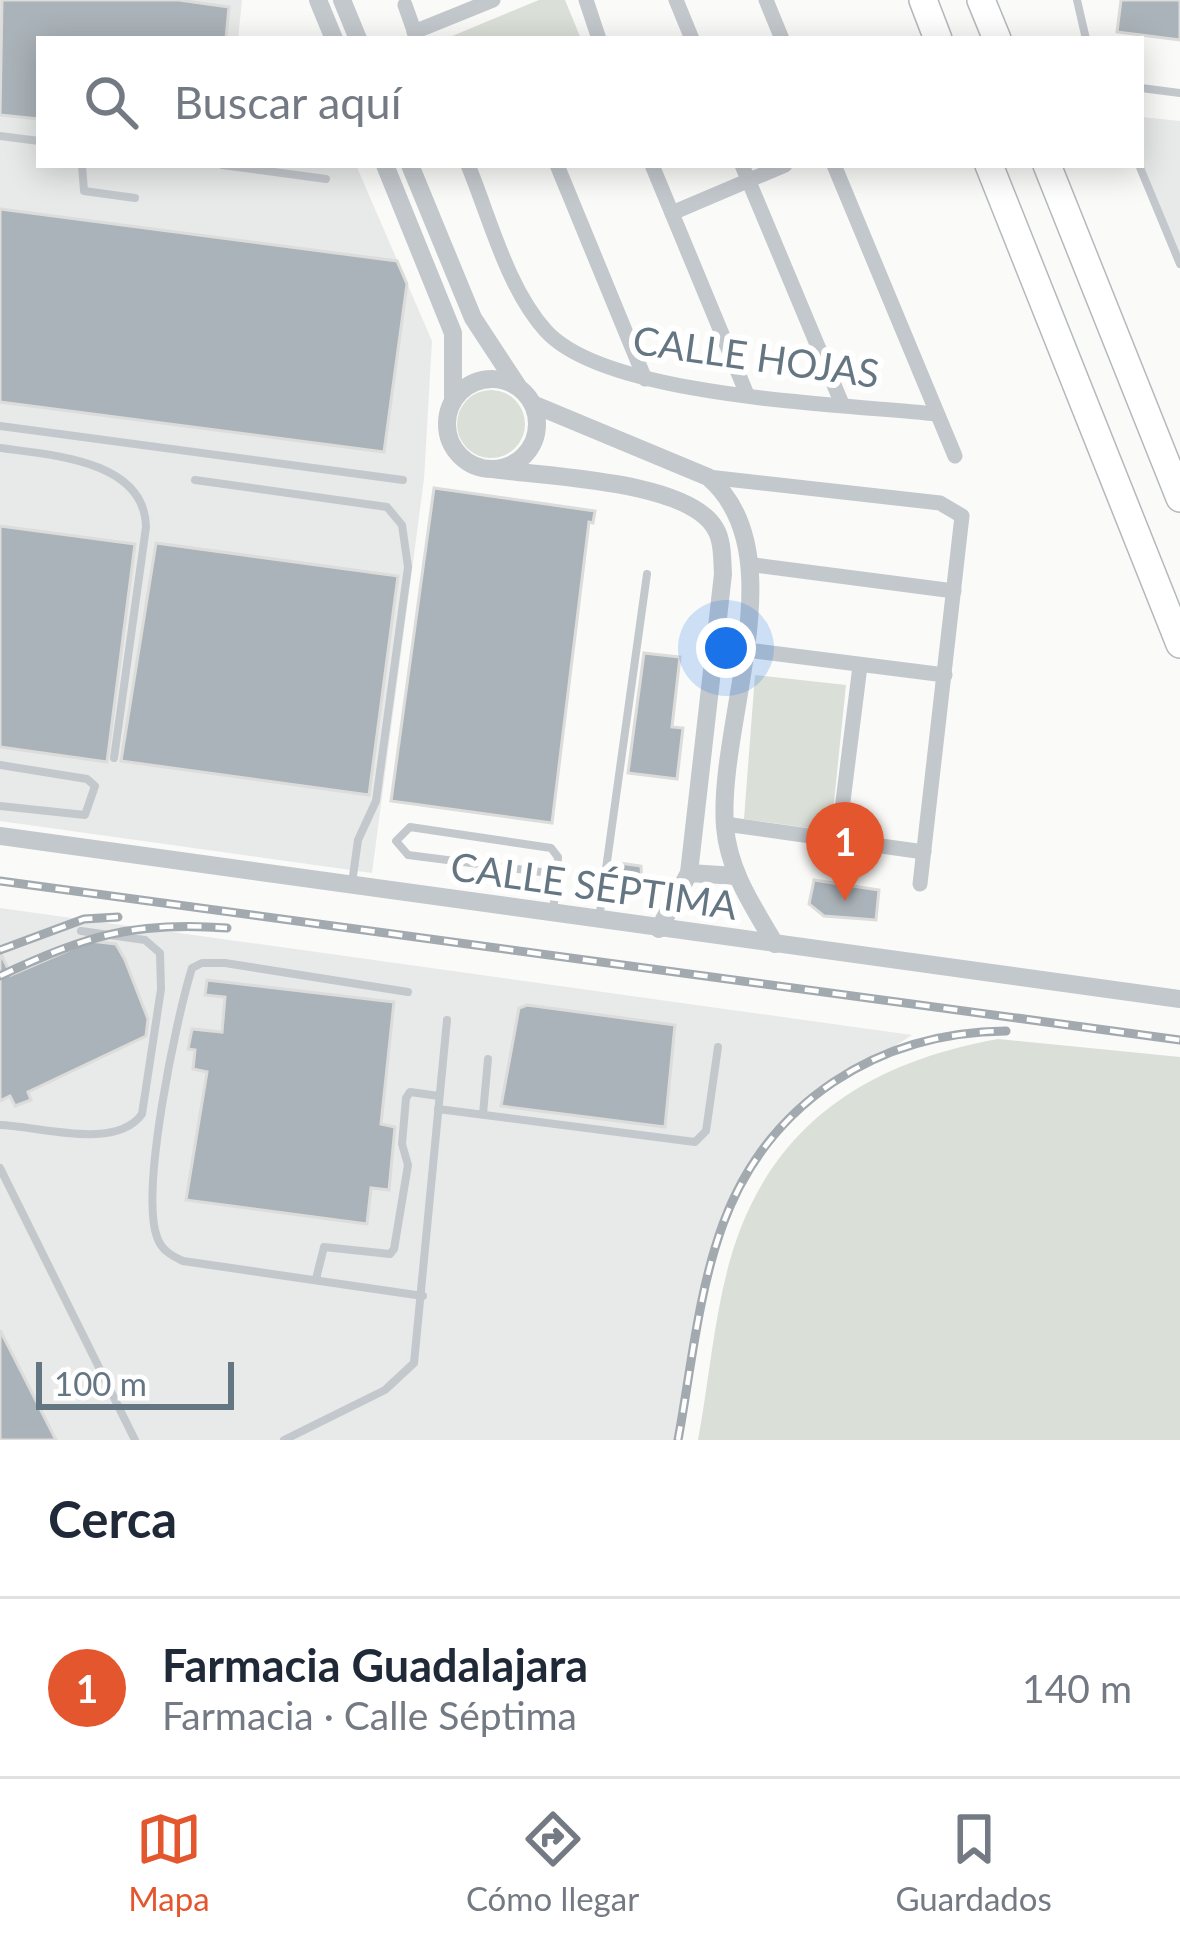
<!DOCTYPE html>
<html lang="es">
<head>
<meta charset="utf-8">
<style>
  body { margin:0; font-family:Lato,sans-serif; background:#f6f6f7; color:#1f2937 }
  .scale { position:absolute; left:36px; bottom:30px; width:198px; box-sizing:border-box; padding-left:12px; border:6px solid #657683; border-top:0; font-size:33px; line-height:42px; white-space:nowrap; color:#657683; -webkit-text-stroke:9px #fff; paint-order:stroke }
  .you { position:absolute; left:726px; top:648px; width:42px; height:42px; margin:-30px; border:9px solid #fff; border-radius:50%; background:#1a73e8; box-shadow:0 0 0 18px #1a73e833 }
  .badge { display:grid; place-items:center; width:78px; height:78px; border-radius:50%; background:#e4572e; color:#fff; font-size:39px; font-weight:700 }
  .pin { position:absolute; translate:-50% -99px; filter:drop-shadow(0 3px 6px #0008) }
  .pin::after { content:''; position:absolute; top:63px; width:42px; height:36px; background:inherit; clip-path:polygon(0 0,100% 0,50% 100%) }
  .list { margin:0; padding:0; list-style:none }
  h2 { display:flex; justify-content:space-between; align-items:center; height:156px; margin:0; padding:0 48px; font-size:51px }
  h2 small { font-size:39px; font-weight:400; color:#747a83 }
  .list li { display:grid; grid-template-columns:78px 1fr auto; gap:36px; align-items:center; box-sizing:border-box; height:180px; padding:0 48px; border-top:3px solid #e0e1e3 }
  .list b { display:block; font-size:45px; white-space:nowrap }
  .list p { margin:0; font-size:39px; white-space:nowrap; color:#747a83 }
  .list em { font-size:39px; font-style:normal; color:#747a83 }
  .icon { flex:none; width:66px; height:66px; fill:none; stroke:currentColor; stroke-width:2; stroke-linecap:round; stroke-linejoin:round }
  .map { position:relative; flex:none; width:1180px; height:1440px; overflow:hidden }
  .search { position:absolute; background:#fff; box-shadow:0 6px 30px #0003; left:36px; right:36px; top:36px; height:132px; display:flex; align-items:center; gap:30px; box-sizing:border-box; padding:0 42px; border-radius:0px; color:#747a83; font-size:45px }
  .sheet { height:336px; background:#fff }
  nav { display:flex; justify-content:space-around; align-items:center; box-sizing:border-box; height:168px; border-top:3px solid #e0e1e3; background:#fff; font-size:33px; color:#747a83 }
  nav a { display:grid; justify-items:center; gap:6px }
  nav .on { color:#e4572e }
  .map>svg:first-child { display:block }
  .built { fill:#e8e9e9 }
  .green { fill:#dadfd7 }
  .building { fill:#aab3b9; stroke:#dcdcda; stroke-width:3 }
  .lines { fill:none; stroke-linecap:round; stroke-linejoin:round }
  .motorway-casing { stroke:#b4b9bd; stroke-width:30 }
  .service { stroke:#c3c8cc; stroke-width:8 }
  .minor { stroke:#c3c8cc; stroke-width:15 }
  .tertiary { stroke:#c3c8cc; stroke-width:18 }
  .motorway { stroke:#fff; stroke-width:27 }
  .rail-casing { stroke:#a2aab0; stroke-width:9 }
  .rail { stroke:#fff; stroke-width:4.5; stroke-dasharray:14; stroke-linecap:butt }
  .labels { text-anchor:middle; stroke-width:12; stroke-linejoin:round; paint-order:stroke }
  .street-label { font-size:39px; fill:#657683; stroke:#fff }
</style>
</head>
<body>
<div class="map">
<svg width="1180" height="1440" viewBox="0 0 1180 1440">
  <rect width="100%" height="100%" fill="#fafaf8"/>
  <!-- built -->
  <g class="built">
    <path d="M0,0H242L238,39H39V165H356L432,341L424,479L372,873L0,821Z"/>
    <path d="M1141,117L1180,121V255L1141,160Z"/>
    <path d="M0,908L912,1035L790,1114L737,1194L705,1295L678,1440H0Z"/>
  </g>
  <!-- green -->
  <g class="green">
    <path d="M539,0H565L581,39H445Z"/>
    <circle cx="491" cy="424" r="34"/>
    <path d="M755,675L846,685L831,831L744,819Z"/>
    <path d="M998,1039L1180,1057V1440H698C710,1376 715,1302 736,1241C779,1117 876,1061 998,1039Z"/>
  </g>
  <!-- building -->
  <g class="building">
    <path d="M2,0H179L229,7L226,39H39V119L0,115Z"/>
    <path d="M1121,0H1180V40L1117,32Z"/>
    <path d="M0,209L397,261L407,284L384,452L0,402Z"/>
    <path d="M434,488L595,511L593,523L589,522L552,823L391,801Z"/>
    <path d="M0,526L135,544L107,762L0,747Z"/>
    <path d="M156,543L398,576L369,795L121,761Z"/>
    <path d="M644,653L680,657L672,727L683,728L677,779L628,773Z"/>
    <path d="M619,863L641,866L642,885H616Z"/>
    <path d="M814,880L879,890L876,920L824,916L809,904Z"/>
    <path d="M90,941L116,944L125,960L148,1019L146,1036L28,1092L31,1100L15,1106L10,1096L0,1101V952L11,975Z"/>
    <path d="M207,980L394,1002L381,1124L395,1127L389,1190L371,1188L367,1224L186,1200L207,1072L193,1069L195,1050L188,1049L192,1029L222,1032L225,997L205,995Z"/>
    <path d="M527,1005L675,1025L665,1127L501,1106L519,1008Z"/>
    <path d="M0,1330L56,1440H0Z"/>
  </g>
  <g class="lines">
    <!-- motorway casing -->
    <g class="motorway-casing">
      <g id="motorway">
        <path d="M923,0L938,39"/>
        <path d="M981,0L997,39"/>
        <path d="M989,165L1180,644"/>
        <path d="M1047,165L1180,498"/>
      </g>
    </g>
    <!-- service -->
    <g class="service">
      <path d="M1077,0L1086,39"/>
      <path d="M1141,88L1180,93"/>
      <path d="M0,136L39,141"/>
      <path d="M82,165L84,191L135,198"/>
      <path d="M222,165L326,179"/>
      <path d="M1139,165L1180,264"/>
      <path d="M0,426L403,480"/>
      <path d="M0,448C51,455 145,460 146,527L114,758"/>
      <path d="M195,480L387,507L402,525L408,567L376,801L358,840L352,883"/>
      <path d="M0,765L87,779L95,786L85,815L0,806"/>
      <path d="M553,912C555,894 557,875 558,857L551,848L410,827L396,841L408,855L557,874"/>
      <path d="M599,919L647,574"/>
      <path d="M408,992L225,963H202L192,968C176,1019 140,1191 157,1237C161,1250 172,1256 183,1261L423,1296"/>
      <path d="M438,1109L695,1142L706,1131L718,1047"/>
      <path d="M483,1114L488,1059"/>
      <path d="M0,1125C39,1126 116,1151 142,1114L161,989L160,953L145,940L81,931"/>
      <path d="M0,1168L135,1440"/>
      <path d="M316,1279L324,1247L390,1254L394,1249L408,1165L402,1144L406,1098L410,1092L439,1096"/>
      <path d="M284,1440L385,1390L414,1363L447,1020"/>
    </g>
    <!-- minor -->
    <g class="minor">
      <path d="M586,0L599,39"/>
      <path d="M676,0L692,39"/>
      <path d="M766,0L782,39"/>
      <path d="M405,5L417,39"/>
      <path d="M414,32L493,0"/>
      <path d="M468,165C490,218 507,288 546,331C607,398 844,404 936,414"/>
      <path d="M557,165L645,379"/>
      <path d="M652,165L746,392"/>
      <path d="M742,165L842,404"/>
      <path d="M834,165L955,456"/>
      <path d="M672,213L785,165"/>
      <path d="M708,477L940,503L962,516L920,884"/>
      <path d="M754,565L954,591"/>
      <path d="M716,646L945,675"/>
      <path d="M725,824L924,852"/>
      <path d="M838,841L860,666"/>
    </g>
    <!-- tertiary -->
    <g class="tertiary">
      <path d="M318,0L334,39"/>
      <path d="M342,0L358,39"/>
      <path d="M385,165L453,333V398"/>
      <path d="M410,165L473,318L517,385"/>
      <circle cx="492" cy="424" r="45"/>
      <path d="M535,405L708,477C797,553 717,722 725,827C729,872 753,906 775,944"/>
      <path d="M493,469C546,477 687,480 715,528C723,541 722,559 723,574L689,873L659,929"/>
      <path d="M0,836L1180,999"/>
      <path d="M689,873L736,876"/>
    </g>
    <!-- motorway -->
    <use href="#motorway" class="motorway"/>
    <!-- rail casing -->
    <g class="rail-casing">
      <g id="rail">
        <path d="M0,881L1180,1040"/>
        <path d="M0,950L84,919L118,917"/>
        <path d="M0,976C84,936 134,921 227,928"/>
        <path d="M678,1440C691,1370 698,1292 723,1224C768,1102 878,1032 1006,1031"/>
      </g>
    </g>
    <!-- rail -->
    <use href="#rail" class="rail"/>
  </g>
  <g class="labels">
    <!-- street labels -->
    <g class="street-label">
      <text transform="translate(756 357) rotate(8)" y="14">CALLE HOJAS</text>
      <text transform="translate(594 886) rotate(8)" y="14">CALLE SÉPTIMA</text>
    </g>
  </g>
</svg>
<div class="scale">100 m</div>
<div class="you"></div>
<div class="pin badge" style="left:845px;top:901px">1</div>
<div class="search"><svg class="icon" aria-label="search" viewBox="0 0 24 24"><circle cx="10" cy="10" r="6"/><path d="M15 15l6 6"/></svg>Buscar aquí</div>
</div>
<section class="sheet">
<h2>Cerca<small></small></h2>
<ul class="list">
<li><span class="badge">1</span><div><b>Farmacia Guadalajara</b><p>Farmacia · Calle Séptima</p></div><em>140 m</em></li>
</ul>
</section>
<nav>
<a class="on"><svg class="icon" aria-label="map" viewBox="0 0 24 24"><path d="M3 6l6-2 6 2 6-2v14l-6 2-6-2-6 2zM9 4v14M15 6v14"/></svg>Mapa</a>
<a><svg class="icon" aria-label="directions" viewBox="0 0 24 24"><path d="M12 3l9 9-9 9-9-9zM9 14v-3h6M13 9l2 2-2 2"/></svg>Cómo llegar</a>
<a><svg class="icon" aria-label="saved" viewBox="0 0 24 24"><path d="M7 4h10v16l-5-4-5 4z"/></svg>Guardados</a>
</nav>
</body>
</html>
